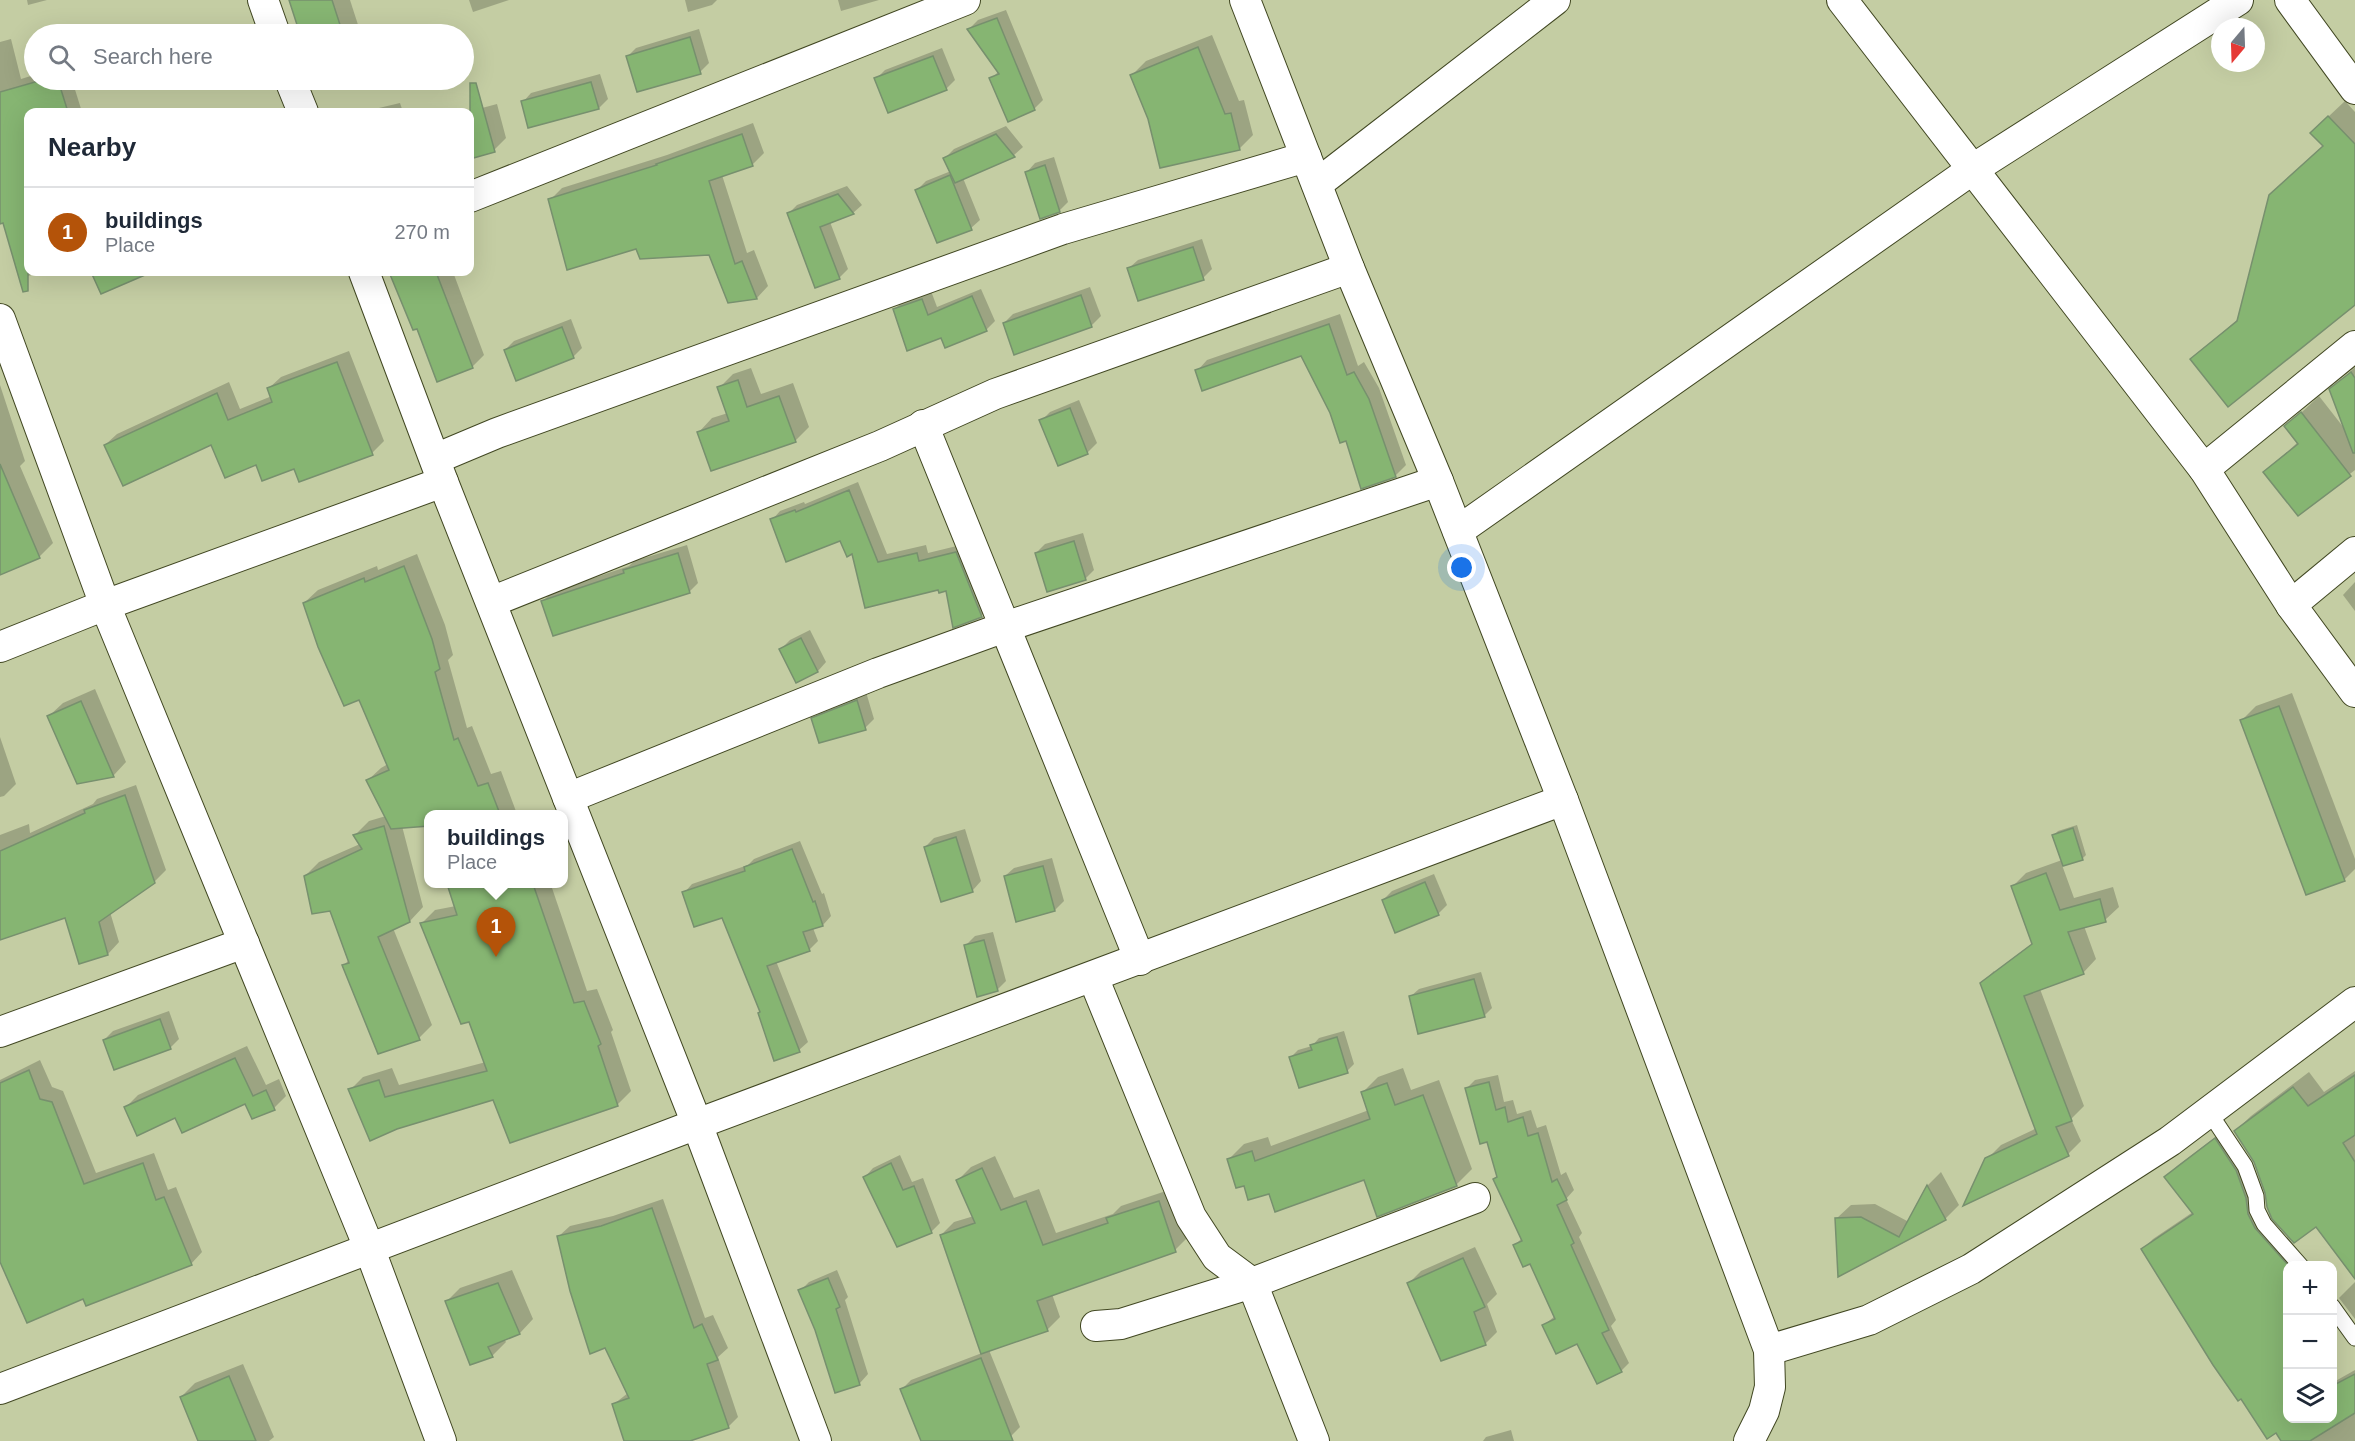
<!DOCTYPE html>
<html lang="en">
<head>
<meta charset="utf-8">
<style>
  body { margin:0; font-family:Arial,sans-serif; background:#f2f2f3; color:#1f2937 }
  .controls { position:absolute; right:18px; bottom:18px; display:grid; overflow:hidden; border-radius:12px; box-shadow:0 6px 24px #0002 }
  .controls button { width:54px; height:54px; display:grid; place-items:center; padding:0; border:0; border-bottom:2px solid #e0e1e3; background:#fff; color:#1f2937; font:30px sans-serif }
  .compass { position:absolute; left:2211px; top:18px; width:54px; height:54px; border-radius:50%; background:#fff; box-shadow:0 6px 24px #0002; rotate:199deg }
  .you { position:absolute; left:1462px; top:568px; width:21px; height:21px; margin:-15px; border:4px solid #fff; border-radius:50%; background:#1a73e8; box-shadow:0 0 0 9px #1a73e833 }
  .badge { display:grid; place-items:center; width:39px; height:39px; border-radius:50%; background:#b45309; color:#fff; font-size:20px; font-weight:700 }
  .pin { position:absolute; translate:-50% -50px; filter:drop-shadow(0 2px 3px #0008) }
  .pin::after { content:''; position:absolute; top:32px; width:21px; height:18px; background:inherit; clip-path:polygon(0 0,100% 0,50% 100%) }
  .popup { position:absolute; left:424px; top:810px; width:144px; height:78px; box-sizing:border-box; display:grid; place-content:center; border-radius:12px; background:#fff; filter:drop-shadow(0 2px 4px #0005); font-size:20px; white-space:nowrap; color:#747a83 }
  .popup b { font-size:22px; color:#1f2937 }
  .popup::after { content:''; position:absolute; left:50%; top:100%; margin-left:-12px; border:12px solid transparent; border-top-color:#fff }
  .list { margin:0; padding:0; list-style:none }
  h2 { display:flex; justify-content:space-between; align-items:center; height:78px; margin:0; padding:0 24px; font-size:26px }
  h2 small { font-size:20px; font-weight:400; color:#747a83 }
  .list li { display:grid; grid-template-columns:39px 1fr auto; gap:18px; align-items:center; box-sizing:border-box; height:90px; padding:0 24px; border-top:2px solid #e0e1e3 }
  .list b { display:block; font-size:22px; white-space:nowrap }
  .list p { margin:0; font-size:20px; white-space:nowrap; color:#747a83 }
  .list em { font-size:20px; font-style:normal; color:#747a83 }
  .icon { flex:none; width:33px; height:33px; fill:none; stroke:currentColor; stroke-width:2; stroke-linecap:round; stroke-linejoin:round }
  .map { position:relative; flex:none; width:2355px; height:1441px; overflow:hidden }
  .search { position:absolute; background:#fff; box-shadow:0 6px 24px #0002; left:24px; top:24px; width:450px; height:66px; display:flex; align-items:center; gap:15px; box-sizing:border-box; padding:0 21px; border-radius:33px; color:#747a83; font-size:22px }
  .panel { position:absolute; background:#fff; box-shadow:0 6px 24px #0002; left:24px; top:108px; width:450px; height:168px; border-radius:12px }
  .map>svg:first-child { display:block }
  .shadow { fill:#0003 }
  .building { fill:#86b572; stroke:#77906e; stroke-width:1.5 }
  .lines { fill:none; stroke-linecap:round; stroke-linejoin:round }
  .lane-casing { stroke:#414722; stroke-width:17 }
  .street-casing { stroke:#414722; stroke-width:32 }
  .lane { stroke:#fff; stroke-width:15 }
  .street { stroke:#fff; stroke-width:30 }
</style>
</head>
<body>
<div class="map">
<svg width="2355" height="1441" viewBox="0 0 2355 1441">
  <rect width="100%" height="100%" fill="#c4cda3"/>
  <!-- shadow -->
  <g class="shadow">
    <path d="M27,0H47L28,5Z"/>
    <path d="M290,0H350L361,34H301Z"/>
    <path d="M469,0H509L473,12Z"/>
    <path d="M685,0H717L712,5L688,12Z"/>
    <path d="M838,0H879L841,11Z"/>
    <path d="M1006,10L1043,100L1034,109L991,79L999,71L969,29L978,20Z"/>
    <path d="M699,29L709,63L700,72L627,57L636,48Z"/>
    <path d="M1212,35L1239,101L1244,100L1253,135L1239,149L1150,118L1132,75L1146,61Z"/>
    <path d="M11,39L21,79L34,75V80H72L82,112H28V272H43L20,278L4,221L0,222V42Z"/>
    <path d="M942,48L955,80L946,89L876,79L885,70Z"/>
    <path d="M600,74L608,99L599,108L523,102L531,93Z"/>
    <path d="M2345,101L2355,112V303L2192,359L2239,318L2324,145L2328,117Z"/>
    <path d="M400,103L403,112H362Z"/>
    <path d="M497,104L506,138L494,150L470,157V112H467Z"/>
    <path d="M753,123L764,153L752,165L722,175L747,253L754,250L768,286L757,298L729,301L710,254L636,247L550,200L562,188L667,155Z"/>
    <path d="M1006,126L1023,147L1014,155L963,178L980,220L971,228L917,190L926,181L951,171L945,158L954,149Z"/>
    <path d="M1054,157L1068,202L1059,211L1027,172L1035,163Z"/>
    <path d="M847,186L862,205L853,213L830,222L848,269L839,278L788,214L797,205Z"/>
    <path d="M1202,239L1212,269L1203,278L1129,268L1138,260Z"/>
    <path d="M93,272H148L102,292Z"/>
    <path d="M391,272H453L484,355L472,367L418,327L414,328Z"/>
    <path d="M1090,287L1101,316L1092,325L1015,353L1004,323L1013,314Z"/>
    <path d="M981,289L995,321L986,330L942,337L894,310L903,301L931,291L937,307Z"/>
    <path d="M1340,314L1358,366L1364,362L1379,388L1406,465L1395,476L1347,439L1301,355L1197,371L1207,360Z"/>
    <path d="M571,319L582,348L573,357L505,350L514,341Z"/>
    <path d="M349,351L384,441L372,453L295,467L257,463L212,443L105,445L117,434L229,382L240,409L272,396L269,388L281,377Z"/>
    <path d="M2355,367V470L2298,514L2265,472L2298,442L2286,427L2319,396L2344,428L2331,390Z"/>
    <path d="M751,368L761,394L793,383L809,427L795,441L699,432L712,418L728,413L719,388L733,374Z"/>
    <path d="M0,385L25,461L20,466L53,543L39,557L0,573Z"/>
    <path d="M1079,400L1097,443L1088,452L1059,464L1041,421L1050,412Z"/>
    <path d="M858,482L887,554L926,545L928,553L965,544L990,607L981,616L947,589H939L853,552L841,539L772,520L780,511L804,502L805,504Z"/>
    <path d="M1083,533L1094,570L1085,579L1036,553L1045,544Z"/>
    <path d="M687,545L698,583L689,592L543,601L552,592L629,566L634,561Z"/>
    <path d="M417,554L445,625L453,655L448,660L467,728L472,726L491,774L501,771L517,814H428L402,826L423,907L410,921L393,928L432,1025L419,1038L344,965L349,960L331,909L305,876L319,862L360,844L355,835L369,821L386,816L367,781L381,768L388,764L360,698L304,603L318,590L377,566L378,570Z"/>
    <path d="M2355,582V611L2343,595Z"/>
    <path d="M810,630L826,662L818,671L797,681L781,649L790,640Z"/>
    <path d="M95,689L126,762L113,776L49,716L63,703Z"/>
    <path d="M866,692L874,719L865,728L813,719L822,710Z"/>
    <path d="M2292,693L2355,859V869L2344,880L2242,720L2256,706Z"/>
    <path d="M0,737L16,784L4,796L0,797Z"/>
    <path d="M136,785L166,870L154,882L110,912L119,942L108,954L66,916L0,938V835L29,824L30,833L93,804L97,799Z"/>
    <path d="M2077,825L2086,855L2082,859L2062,865L2074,898L2113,887L2119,907L2105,920L2084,926L2096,959L2083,973L2040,989L2084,1106L2071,1119L2081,1141L2068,1154L1987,1159L2001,1145L2037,1128L1982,983L1994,971V974L2039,941L2013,886L2026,873L2062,860L2054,835L2058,831Z"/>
    <path d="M965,829L981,881L973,890L942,900L925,847L934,838Z"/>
    <path d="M800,841L822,894L824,893L831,916L823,925L813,928L818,941L809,950L776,961L808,1042L799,1050L761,1012L723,916L684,893L692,884L748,865L754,859Z"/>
    <path d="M1052,858L1064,901L1055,910L1005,876L1014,868Z"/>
    <path d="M1434,874L1447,905L1438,914L1383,900L1392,891Z"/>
    <path d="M449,884L551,885L587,991L597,989L613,1030L611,1032L631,1091L618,1104L511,1142L494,1098L397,1128L350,1090L363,1077L392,1068L399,1085L486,1062L470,1020L422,923L435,910L456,906Z"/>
    <path d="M993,932L1006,981L997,990L966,945L975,936Z"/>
    <path d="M1481,972L1492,1008L1484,1016L1411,996L1419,989Z"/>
    <path d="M169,1011L179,1039L170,1048L104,1040L113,1031Z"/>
    <path d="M1344,1031L1354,1064L1347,1071L1291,1057L1298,1050L1312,1046L1319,1038Z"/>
    <path d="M247,1046L266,1085L279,1079L286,1096L274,1108L246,1102L176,1116L126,1107L138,1095Z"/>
    <path d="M40,1060L52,1087L63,1091L96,1173L154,1153L168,1190L176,1187L202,1252L191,1264L84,1297L0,1260V1080Z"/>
    <path d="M1403,1068L1411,1090L1439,1080L1472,1169L1456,1185L1365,1178L1270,1192L1245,1184L1228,1160L1244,1144L1268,1137L1271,1146L1369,1110L1362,1093L1378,1077Z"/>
    <path d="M2355,1071V1276L2316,1225L2267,1193L2255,1162L2235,1131L2251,1116L2309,1072L2324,1092Z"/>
    <path d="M1498,1075L1504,1102L1513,1100L1517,1114L1531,1110L1537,1128L1546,1125L1561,1175L1566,1172L1574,1190L1566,1199L1582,1233L1579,1237L1616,1320L1611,1326L1629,1363L1621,1371L1578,1342L1544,1325L1555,1316L1530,1262L1515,1245L1522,1238L1467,1088L1475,1080Z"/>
    <path d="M2226,1129L2266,1218L2304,1266H2288V1418H2332V1383L2355,1370V1441H2283L2142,1250L2153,1239L2193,1212L2166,1177L2177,1166Z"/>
    <path d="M900,1155L912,1182L923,1178L940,1223L931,1232L865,1177L873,1168Z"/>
    <path d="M995,1156L1014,1198L1039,1189L1056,1233L1113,1214L1121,1206L1172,1189L1188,1237L1175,1250L1052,1294L1060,1317L1047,1330L989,1350L1020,1427L1011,1436L999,1441H921L902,1389L911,1380L982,1353L941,1235L954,1222L974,1216L958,1180L971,1167Z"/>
    <path d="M1941,1172L1959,1205L1945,1219L1839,1275L1837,1218L1851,1205L1875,1204L1909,1222L1928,1185Z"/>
    <path d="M663,1199L705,1318L713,1315L728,1348L718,1357L738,1417L728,1427L685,1441H626L614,1404L628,1393L606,1346L559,1236L570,1226L613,1216Z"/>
    <path d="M1475,1247L1497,1294L1487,1304L1497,1332L1485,1344L1409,1283L1421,1271Z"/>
    <path d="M512,1270L533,1319L520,1333L504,1339L506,1342L492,1356L447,1301L460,1288Z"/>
    <path d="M837,1270L848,1297L845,1300L868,1374L860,1383L836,1391L816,1330L800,1291L809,1282Z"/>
    <path d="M2355,1282V1319L2339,1298Z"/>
    <path d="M243,1364L274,1437L269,1441H200L181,1397L195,1383Z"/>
    <path d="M1511,1430L1514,1441H1483L1486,1437Z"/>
  </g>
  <!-- building -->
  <g class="building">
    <path d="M289,0H332L343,34H300Z"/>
    <path d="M997,18L1035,110L1008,122L989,78L999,74L967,29Z"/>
    <path d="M690,37L701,74L637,92L626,56Z"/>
    <path d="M1198,47L1225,114L1231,113L1240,150L1160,168L1148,119L1130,75Z"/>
    <path d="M933,56L947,90L888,113L874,78Z"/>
    <path d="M42,80H58L68,112H28V291L23,292L3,223L0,224V92Z"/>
    <path d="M591,82L599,109L528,128L521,101Z"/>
    <path d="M470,83H476L495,152L470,159Z"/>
    <path d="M2328,116L2355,144V305L2228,407L2190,359L2237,321L2269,195L2323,146L2310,133Z"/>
    <path d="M742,134L753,166L709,181L735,264L742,261L757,299L728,303L709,255L640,259L636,249L567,270L548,199L657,165L656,164Z"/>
    <path d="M996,134L1015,157L955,183L943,158Z"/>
    <path d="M1045,165L1060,212L1040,219L1025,172Z"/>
    <path d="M950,175L972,230L937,243L915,190Z"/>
    <path d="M838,194L854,214L820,227L840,279L815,288L787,213Z"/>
    <path d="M1193,247L1204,280L1138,301L1127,268Z"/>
    <path d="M91,272H152L101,294Z"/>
    <path d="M389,272H436L473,368L437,382L417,329L413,330Z"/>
    <path d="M1081,295L1092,327L1014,355L1003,323Z"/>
    <path d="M972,296L987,331L945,348L941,338L907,351L893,309L922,299L928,315Z"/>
    <path d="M1329,324L1347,375L1354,372L1369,399L1396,477L1361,489L1346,441L1340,443L1330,413L1301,356L1202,391L1195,370Z"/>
    <path d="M562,327L574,358L516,381L504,350Z"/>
    <path d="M337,362L373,455L299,482L294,469L262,481L256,465L225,478L211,445L123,486L104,445L217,393L228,420L272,402L267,388Z"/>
    <path d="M2351,372L2355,378V453H2353L2329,389Z"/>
    <path d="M738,380L747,407L779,396L796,442L711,471L697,432L729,421L717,387Z"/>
    <path d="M1070,408L1088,454L1058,466L1039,420Z"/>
    <path d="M2301,412L2351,476L2298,516L2263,472L2298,444L2284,426Z"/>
    <path d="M0,464L40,558L0,575Z"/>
    <path d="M849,490L878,562L917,553L919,561L956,552L982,617L953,628L946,591L939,593L938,590L865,608L852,554L847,557L840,541L786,562L770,519L795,510L796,512Z"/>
    <path d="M1074,541L1086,580L1047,592L1035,553Z"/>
    <path d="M678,553L690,593L553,636L541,601L624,573L623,570Z"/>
    <path d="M404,566L432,639L440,669L435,672L454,740L458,738L478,786L488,783L500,814H429V826L391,829L366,780L389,770L359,700L344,706L318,647L303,603L364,578L365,582Z"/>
    <path d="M801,638L818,672L796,683L779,649Z"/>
    <path d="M857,700L866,730L819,743L811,718Z"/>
    <path d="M81,701L114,777L77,784L47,716Z"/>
    <path d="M2279,706L2345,881L2306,895L2240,720Z"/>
    <path d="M125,795L155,883L99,922L108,955L79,964L65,918L0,940V851L85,813L84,810Z"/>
    <path d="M384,826L410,922L378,937L420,1040L378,1054L342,965L349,963L330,911L312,914L304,876L362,849L353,835Z"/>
    <path d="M2073,828L2083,860L2063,866L2052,835Z"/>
    <path d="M956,837L973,892L941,902L924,847Z"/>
    <path d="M792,849L813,902L815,901L823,926L803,932L810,951L767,966L800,1052L774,1061L758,1013L760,1012L722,918L694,927L682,892L745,871L744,867Z"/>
    <path d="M1043,866L1055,911L1016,922L1004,876Z"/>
    <path d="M2046,873L2060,910L2100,899L2106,922L2068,932L2084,974L2024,996L2072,1121L2056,1127L2069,1156L1963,1206L1985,1158L2037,1134L1980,983L2032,944L2011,886Z"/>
    <path d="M1425,882L1439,915L1395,933L1382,900Z"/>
    <path d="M447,884H533L574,1003L584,1001L601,1044L598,1046L618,1106L510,1143L493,1100L397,1129L370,1141L348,1089L379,1080L385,1097L487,1071L469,1022L461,1024L420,923L457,915Z"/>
    <path d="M984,940L998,991L977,997L964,945Z"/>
    <path d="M1474,979L1485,1017L1418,1034L1409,996Z"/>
    <path d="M160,1019L171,1049L114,1070L103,1040Z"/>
    <path d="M1337,1037L1348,1073L1299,1088L1289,1057L1312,1050L1310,1045Z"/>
    <path d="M235,1058L253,1096L266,1090L275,1110L252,1119L245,1104L182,1133L175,1118L137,1136L124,1107Z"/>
    <path d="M29,1070L40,1099L52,1102L84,1184L143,1163L156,1200L164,1197L192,1265L86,1306L83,1299L27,1323L0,1262V1083Z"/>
    <path d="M2355,1075V1135L2343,1143L2355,1162V1279L2316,1227L2294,1243L2272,1219L2267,1207L2265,1193L2254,1162L2234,1131L2293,1087L2308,1106Z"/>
    <path d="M1489,1082L1496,1110L1505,1107L1508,1122L1523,1117L1528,1136L1538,1133L1552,1182L1557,1179L1567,1200L1557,1205L1574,1243L1571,1245L1609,1330L1602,1333L1622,1372L1597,1384L1577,1344L1556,1354L1542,1325L1555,1319L1530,1264L1523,1267L1513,1245L1522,1241L1493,1179L1497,1177L1487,1142L1480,1144L1465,1088Z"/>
    <path d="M1387,1083L1395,1105L1423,1095L1457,1186L1377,1217L1364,1180L1275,1212L1269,1194L1248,1200L1244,1186L1236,1188L1227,1159L1252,1151L1255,1161L1370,1119L1361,1092Z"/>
    <path d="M2215,1138L2236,1170L2246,1198L2248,1214L2255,1228L2288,1265V1419H2332V1386L2355,1374V1413L2310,1441H2281L2276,1433L2267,1439L2241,1399L2238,1401L2213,1365L2141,1249L2193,1214L2164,1177Z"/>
    <path d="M891,1163L903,1190L914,1186L932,1233L897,1247L863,1177Z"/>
    <path d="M982,1168L1001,1210L1026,1201L1043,1245L1108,1223L1106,1218L1159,1201L1176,1252L1037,1301L1048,1331L981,1354L940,1235L975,1223L956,1180Z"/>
    <path d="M1927,1185L1946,1220L1838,1277L1835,1218L1861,1217L1899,1237Z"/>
    <path d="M652,1208L694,1328L702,1324L718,1360L707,1364L729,1428L690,1441H624L612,1404L629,1398L605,1348L590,1354L570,1291L557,1236L601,1226Z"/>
    <path d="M1463,1258L1485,1307L1474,1312L1486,1345L1441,1361L1407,1283Z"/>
    <path d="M828,1278L840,1307L836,1309L860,1385L835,1393L815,1330L798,1290Z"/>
    <path d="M498,1283L520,1334L488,1347L493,1357L470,1365L445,1301Z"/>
    <path d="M981,1358L1013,1441H921L900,1389Z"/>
    <path d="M229,1376L256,1441H198L180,1397Z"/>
  </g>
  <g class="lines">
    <!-- lane casing -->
    <g class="lane-casing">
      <g id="lane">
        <path d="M2209,1112L2245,1166L2256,1196L2257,1210L2264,1224L2301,1266"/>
        <path d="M2332,1306L2355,1338"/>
      </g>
    </g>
    <!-- street casing -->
    <g class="street-casing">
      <g id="street">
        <path d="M263,0L275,34"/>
        <path d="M1245,0L1349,268L1438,481L1563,800L1769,1350L1770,1387L1764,1411L1749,1441"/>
        <path d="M1842,0L2204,469L2291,605L2355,692"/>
        <path d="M2290,0L2355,89"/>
        <path d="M290,80L303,112"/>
        <path d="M1317,184L1555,0"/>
        <path d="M470,197L965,0"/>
        <path d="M364,272L443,482L697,1124L816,1441"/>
        <path d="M0,319L105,605L370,1250L441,1441"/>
        <path d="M923,425L1140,960"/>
        <path d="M435,459L497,433L1063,229L1306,157"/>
        <path d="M2204,469L2355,346"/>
        <path d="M1458,531L1973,169L2238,0"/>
        <path d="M491,602L880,446L995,394L1349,268"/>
        <path d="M2291,605L2355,552"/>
        <path d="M0,647L105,605L443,482"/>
        <path d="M568,798L878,673L1005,627L1438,481"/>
        <path d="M1093,977L1191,1217L1217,1257L1252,1283L1314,1441"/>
        <path d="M0,1032L244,943"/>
        <path d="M1096,1326L1121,1324L1252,1283L1475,1198"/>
        <path d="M1769,1350L1869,1320L1971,1269L2170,1141L2355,1002"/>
        <path d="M0,1389L697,1124L1563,800"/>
      </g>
    </g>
    <!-- lane -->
    <use href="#lane" class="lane"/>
    <!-- street -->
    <use href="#street" class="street"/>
  </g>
</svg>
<div class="controls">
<button>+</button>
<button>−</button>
<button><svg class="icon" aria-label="layers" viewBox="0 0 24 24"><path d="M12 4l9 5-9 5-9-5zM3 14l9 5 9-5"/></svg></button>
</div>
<svg class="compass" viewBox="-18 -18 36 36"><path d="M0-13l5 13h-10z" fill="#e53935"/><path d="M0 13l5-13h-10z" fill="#747a83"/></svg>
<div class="you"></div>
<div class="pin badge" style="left:496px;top:957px">1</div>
<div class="popup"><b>buildings</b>Place</div>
<div class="search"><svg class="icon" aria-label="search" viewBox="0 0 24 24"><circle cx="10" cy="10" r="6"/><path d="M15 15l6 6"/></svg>Search here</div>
<section class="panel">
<h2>Nearby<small></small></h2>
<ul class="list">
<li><span class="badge">1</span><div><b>buildings</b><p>Place</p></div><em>270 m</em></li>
</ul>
</section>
</div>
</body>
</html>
